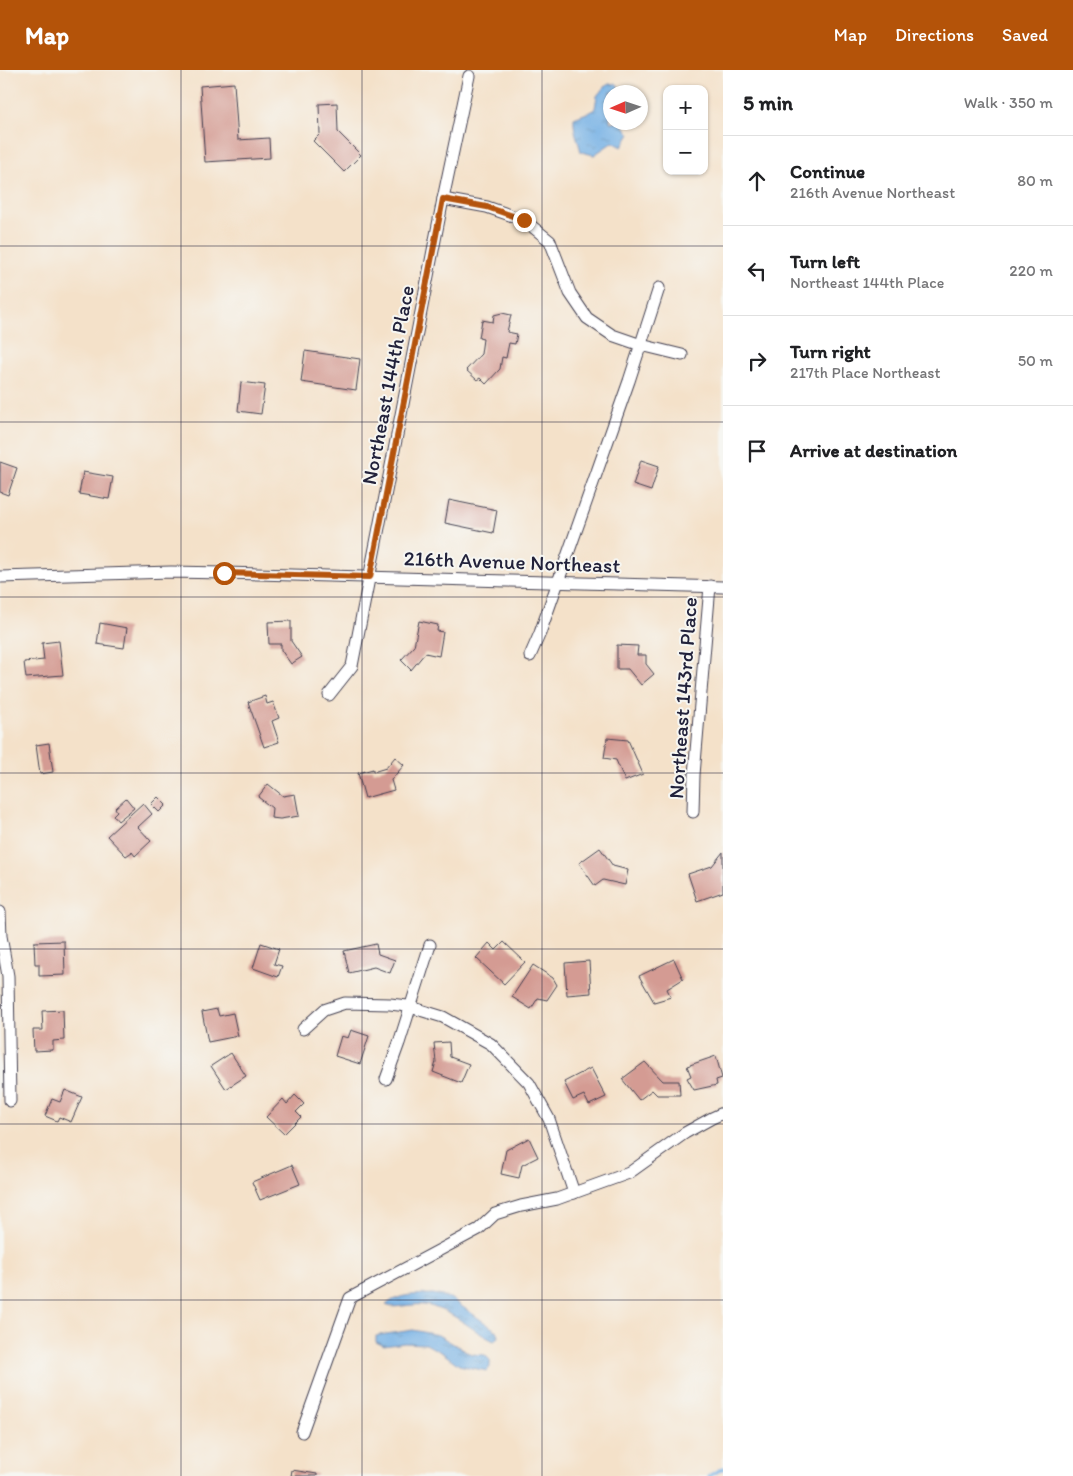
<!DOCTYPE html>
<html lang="en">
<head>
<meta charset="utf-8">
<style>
  body { margin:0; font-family:Itim,sans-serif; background:#f6f6f6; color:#202124 }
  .controls { position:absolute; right:15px; top:15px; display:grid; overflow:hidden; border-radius:10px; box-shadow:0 1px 4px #0004 }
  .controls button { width:45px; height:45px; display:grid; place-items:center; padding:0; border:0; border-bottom:1px solid #e0e0e0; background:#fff; color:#202124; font:25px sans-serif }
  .compass { position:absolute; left:603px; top:15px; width:45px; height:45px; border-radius:50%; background:#fff; box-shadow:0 1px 4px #0004; rotate:267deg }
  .stop { position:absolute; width:15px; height:15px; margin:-11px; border:4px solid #b45309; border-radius:50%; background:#fff }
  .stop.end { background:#b45309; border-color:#fff; box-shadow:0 1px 5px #0008 }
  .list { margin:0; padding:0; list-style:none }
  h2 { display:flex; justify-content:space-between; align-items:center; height:65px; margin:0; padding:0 20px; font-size:21px }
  h2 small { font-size:16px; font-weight:400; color:#757577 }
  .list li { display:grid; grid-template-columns:32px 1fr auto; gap:15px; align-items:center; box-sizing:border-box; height:90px; padding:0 20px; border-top:1px solid #e0e0e0 }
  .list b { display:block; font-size:19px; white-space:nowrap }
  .list p { margin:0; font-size:16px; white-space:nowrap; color:#757577 }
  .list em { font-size:16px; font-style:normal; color:#757577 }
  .icon { flex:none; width:28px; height:28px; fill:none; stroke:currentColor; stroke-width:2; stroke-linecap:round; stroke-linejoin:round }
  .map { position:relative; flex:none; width:723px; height:1406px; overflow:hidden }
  header { display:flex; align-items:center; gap:30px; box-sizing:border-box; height:70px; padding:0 25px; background:#b45309; color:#fff }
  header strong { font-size:24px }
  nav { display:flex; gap:28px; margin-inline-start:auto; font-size:18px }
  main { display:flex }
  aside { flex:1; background:#fff }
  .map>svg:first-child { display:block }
  .water { fill:url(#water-ripples); stroke:#4a6890 }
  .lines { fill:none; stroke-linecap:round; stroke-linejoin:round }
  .stream { stroke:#72afe4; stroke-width:4 }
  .building { fill:#d49b93 }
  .minor-casing { stroke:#423f50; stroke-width:13 }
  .minor { stroke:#fff; stroke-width:11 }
  .route { stroke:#b45309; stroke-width:6 }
  .grid { fill:none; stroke:#22223b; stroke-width:1; stroke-opacity:0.55 }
  .labels { text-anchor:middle; stroke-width:4; stroke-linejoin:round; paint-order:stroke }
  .street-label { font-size:21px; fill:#22223b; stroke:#f6f6f2 }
</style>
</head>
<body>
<header>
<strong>Map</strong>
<nav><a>Map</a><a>Directions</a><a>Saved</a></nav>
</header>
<main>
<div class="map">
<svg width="723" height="1406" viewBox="0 0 723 1406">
  <defs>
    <pattern id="water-ripples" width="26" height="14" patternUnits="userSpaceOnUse" patternTransform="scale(1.25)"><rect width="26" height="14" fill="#72afe4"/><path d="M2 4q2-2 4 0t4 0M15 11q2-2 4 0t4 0" fill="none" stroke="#5d8eba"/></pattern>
  </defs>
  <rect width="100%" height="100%" fill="#f6f6f2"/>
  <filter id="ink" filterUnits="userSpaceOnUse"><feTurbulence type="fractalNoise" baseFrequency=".02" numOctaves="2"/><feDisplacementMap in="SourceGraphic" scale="10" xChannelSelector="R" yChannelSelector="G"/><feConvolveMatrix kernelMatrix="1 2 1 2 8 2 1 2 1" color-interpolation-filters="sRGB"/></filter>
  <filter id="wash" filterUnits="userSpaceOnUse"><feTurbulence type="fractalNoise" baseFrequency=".0096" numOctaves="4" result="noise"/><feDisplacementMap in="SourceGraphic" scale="20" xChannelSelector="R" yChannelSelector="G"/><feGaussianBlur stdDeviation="1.12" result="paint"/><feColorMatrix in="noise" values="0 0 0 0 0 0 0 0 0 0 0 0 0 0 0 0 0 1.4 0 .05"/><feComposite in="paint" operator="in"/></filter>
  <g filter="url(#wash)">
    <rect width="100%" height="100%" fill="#f4e1c9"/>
    <!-- water -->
    <g class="water">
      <path d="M609,14H617L620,22H610V52L622,53L630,64L622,77L613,72L594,85L581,82C578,69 573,60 574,48L592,41L595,38L597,26L604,17Z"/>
      <path d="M433,1224L450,1228L498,1262L499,1267L494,1271C474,1262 458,1245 436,1238C430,1235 420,1234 413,1235C404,1235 393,1239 386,1235C399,1223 417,1225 433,1224Z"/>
      <path d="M413,1260L438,1265L471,1284L485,1285L490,1290V1297L487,1301L459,1295L444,1284L426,1274L404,1273L384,1276L376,1272V1266L380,1265Z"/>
    </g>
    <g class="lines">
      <!-- stream -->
      <path class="stream" d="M709,1406L723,1398"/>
    </g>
    <g id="blocks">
      <!-- building -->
      <g class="building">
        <path d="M234,13L238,70L269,68L270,88L205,92L200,16Z"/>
        <path d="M337,33L338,62L361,85L344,102L313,71L320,64L319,34Z"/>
        <path d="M502,243L511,245L507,262L517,264L515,274L509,273L506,288L502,287L500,299L486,314L480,308L477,310L466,300L481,284L483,269L479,268L482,250L493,252L494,245Z"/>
        <path d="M305,281L360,289L356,320L301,312Z"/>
        <path d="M241,312L265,315L261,344L238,341Z"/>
        <path d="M641,390L659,396L651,421L633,415Z"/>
        <path d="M0,392L17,398L8,425L0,422Z"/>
        <path d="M83,402L113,407L109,429L79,424Z"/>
        <path d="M449,430L497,440L493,463L445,453Z"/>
        <path d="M291,551V571L302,587L291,594L281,580V574H269L268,552Z"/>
        <path d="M419,551L438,555L437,561L443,562L439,586L425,583L411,600L401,590L414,576Z"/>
        <path d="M100,553L127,558L124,578L97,574Z"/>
        <path d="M59,571L63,605L26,608L24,592L44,590L42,573Z"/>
        <path d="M617,575L638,576L637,585H646V594L654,604L641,615L628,599H617Z"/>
        <path d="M265,626L267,634L273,632L279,648L272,651L279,672L264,677L248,632Z"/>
        <path d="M607,668L628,670L643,704L625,711L616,690L604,688Z"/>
        <path d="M49,673L53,702L40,704L36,675Z"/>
        <path d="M395,687L404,695L391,710L394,720L365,728L358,703L373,699V702L386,698Z"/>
        <path d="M268,714L283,726L295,724L299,746L280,749L271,748L272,738L258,727Z"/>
        <path d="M158,727L166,735L159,742L151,734Z"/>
        <path d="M126,728L134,738L118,751L113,745L117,741L115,738Z"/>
        <path d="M143,733L152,744L138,757L151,771L135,786L132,782L126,786L107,766Z"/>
        <path d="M600,778L613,796L628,800L625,815L603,810L595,816L579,793Z"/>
        <path d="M723,782V822L697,831L688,804L712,796Z"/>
        <path d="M64,871L65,905L39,906V894H35L34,872Z"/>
        <path d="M504,872L525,892L504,914L476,888L489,873L496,880Z"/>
        <path d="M261,873L279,879L274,894L282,896L278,907L253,898Z"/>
        <path d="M376,874L378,884L395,890L390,903L374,897L349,903L344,881Z"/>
        <path d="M674,889L683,909L667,919L671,927L654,932L639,906Z"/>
        <path d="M589,891L591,923L567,925L565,893Z"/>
        <path d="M533,895L553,908L557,915L547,930L538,928L531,939L512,927Z"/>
        <path d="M217,939L219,946L233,943L238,966L208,972L202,942Z"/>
        <path d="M63,940L64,970L53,971V980L34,981L33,960H43L42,941Z"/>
        <path d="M351,960L369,966L360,994L335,986L341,966L348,968Z"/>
        <path d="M449,972L450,987L469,994L461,1013L433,1002L436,992L434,973Z"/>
        <path d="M231,983L246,1006L226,1019L211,996Z"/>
        <path d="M716,986L722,1008L716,1010L717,1015L694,1020L687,1008L691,1006L687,996Z"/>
        <path d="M645,992L663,1011H679L680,1025H657L652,1020L639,1030L622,1009Z"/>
        <path d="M591,998L606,1027L589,1035L584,1025L573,1030L564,1012Z"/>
        <path d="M65,1020L82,1027L71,1052L59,1047L57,1051L45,1046L52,1029L60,1032Z"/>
        <path d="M295,1025L304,1034L296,1042L301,1047L284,1064L266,1047L283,1029L287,1034Z"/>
        <path d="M529,1068L538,1087L522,1095L519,1108L501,1104L506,1080Z"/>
        <path d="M292,1095L300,1114L260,1130L252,1112Z"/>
        <path d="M292,1400L317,1404V1406H291Z"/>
      </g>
    </g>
  </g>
  <g filter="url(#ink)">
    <use href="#blocks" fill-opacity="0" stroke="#423f50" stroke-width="1"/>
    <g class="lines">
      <!-- minor casing -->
      <g class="minor-casing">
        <g id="minor">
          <path d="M443,129L487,137L524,150L550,171L570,223L587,248L612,265L641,275L682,285"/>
          <path d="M0,507L171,502L224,503L723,517"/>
          <path d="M530,586L540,563L629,311L659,218"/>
          <path d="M329,625L352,596L443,129L469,6"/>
          <path d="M693,742L694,705L710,516"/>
          <path d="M0,842L1,866L8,906L10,1031"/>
          <path d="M303,959L324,940L345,933L390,934L407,936L443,947L491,974L529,1013L549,1049L574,1123"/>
          <path d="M386,1009L399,973L430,875"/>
          <path d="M302,1362L350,1228L479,1159L495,1144L521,1136L557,1129L629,1103L685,1063L712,1048L723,1043"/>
        </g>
      </g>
      <!-- minor -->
      <use href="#minor" class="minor"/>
    </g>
  </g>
  <g class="lines" filter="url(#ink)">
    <!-- route -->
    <path class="route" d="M224,503L370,507L443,129L487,137L524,150"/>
  </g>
  <!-- grid -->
  <path class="grid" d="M181,0V1406M362,0V1406M542,0V1406M0,176H723M0,352H723M0,527H723M0,703H723M0,879H723M0,1054H723M0,1230H723"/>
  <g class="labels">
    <!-- street labels -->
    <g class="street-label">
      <text transform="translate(388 315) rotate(-79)" y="7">Northeast 144th Place</text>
      <text transform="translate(512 492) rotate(2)" y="7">216th Avenue Northeast</text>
      <text transform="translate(683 628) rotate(-86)" y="7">Northeast 143rd Place</text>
    </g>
  </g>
</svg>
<div class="controls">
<button>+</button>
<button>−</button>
</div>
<svg class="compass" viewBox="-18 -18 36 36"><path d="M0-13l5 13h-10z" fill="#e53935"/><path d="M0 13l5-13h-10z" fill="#757577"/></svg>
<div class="stop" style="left:224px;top:503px"></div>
<div class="stop end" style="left:524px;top:150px"></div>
</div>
<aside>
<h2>5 min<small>Walk · 350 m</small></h2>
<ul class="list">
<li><svg class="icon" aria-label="ahead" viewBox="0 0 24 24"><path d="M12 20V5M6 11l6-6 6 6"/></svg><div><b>Continue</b><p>216th Avenue Northeast</p></div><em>80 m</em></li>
<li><svg class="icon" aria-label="left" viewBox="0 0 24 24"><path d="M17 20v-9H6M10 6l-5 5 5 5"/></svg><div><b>Turn left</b><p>Northeast 144th Place</p></div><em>220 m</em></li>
<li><svg class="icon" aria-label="right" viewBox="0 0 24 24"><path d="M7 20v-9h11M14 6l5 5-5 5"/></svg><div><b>Turn right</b><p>217th Place Northeast</p></div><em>50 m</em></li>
<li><svg class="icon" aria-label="arrive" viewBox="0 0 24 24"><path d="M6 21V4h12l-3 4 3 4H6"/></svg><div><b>Arrive at destination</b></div></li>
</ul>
</aside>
</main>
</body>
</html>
